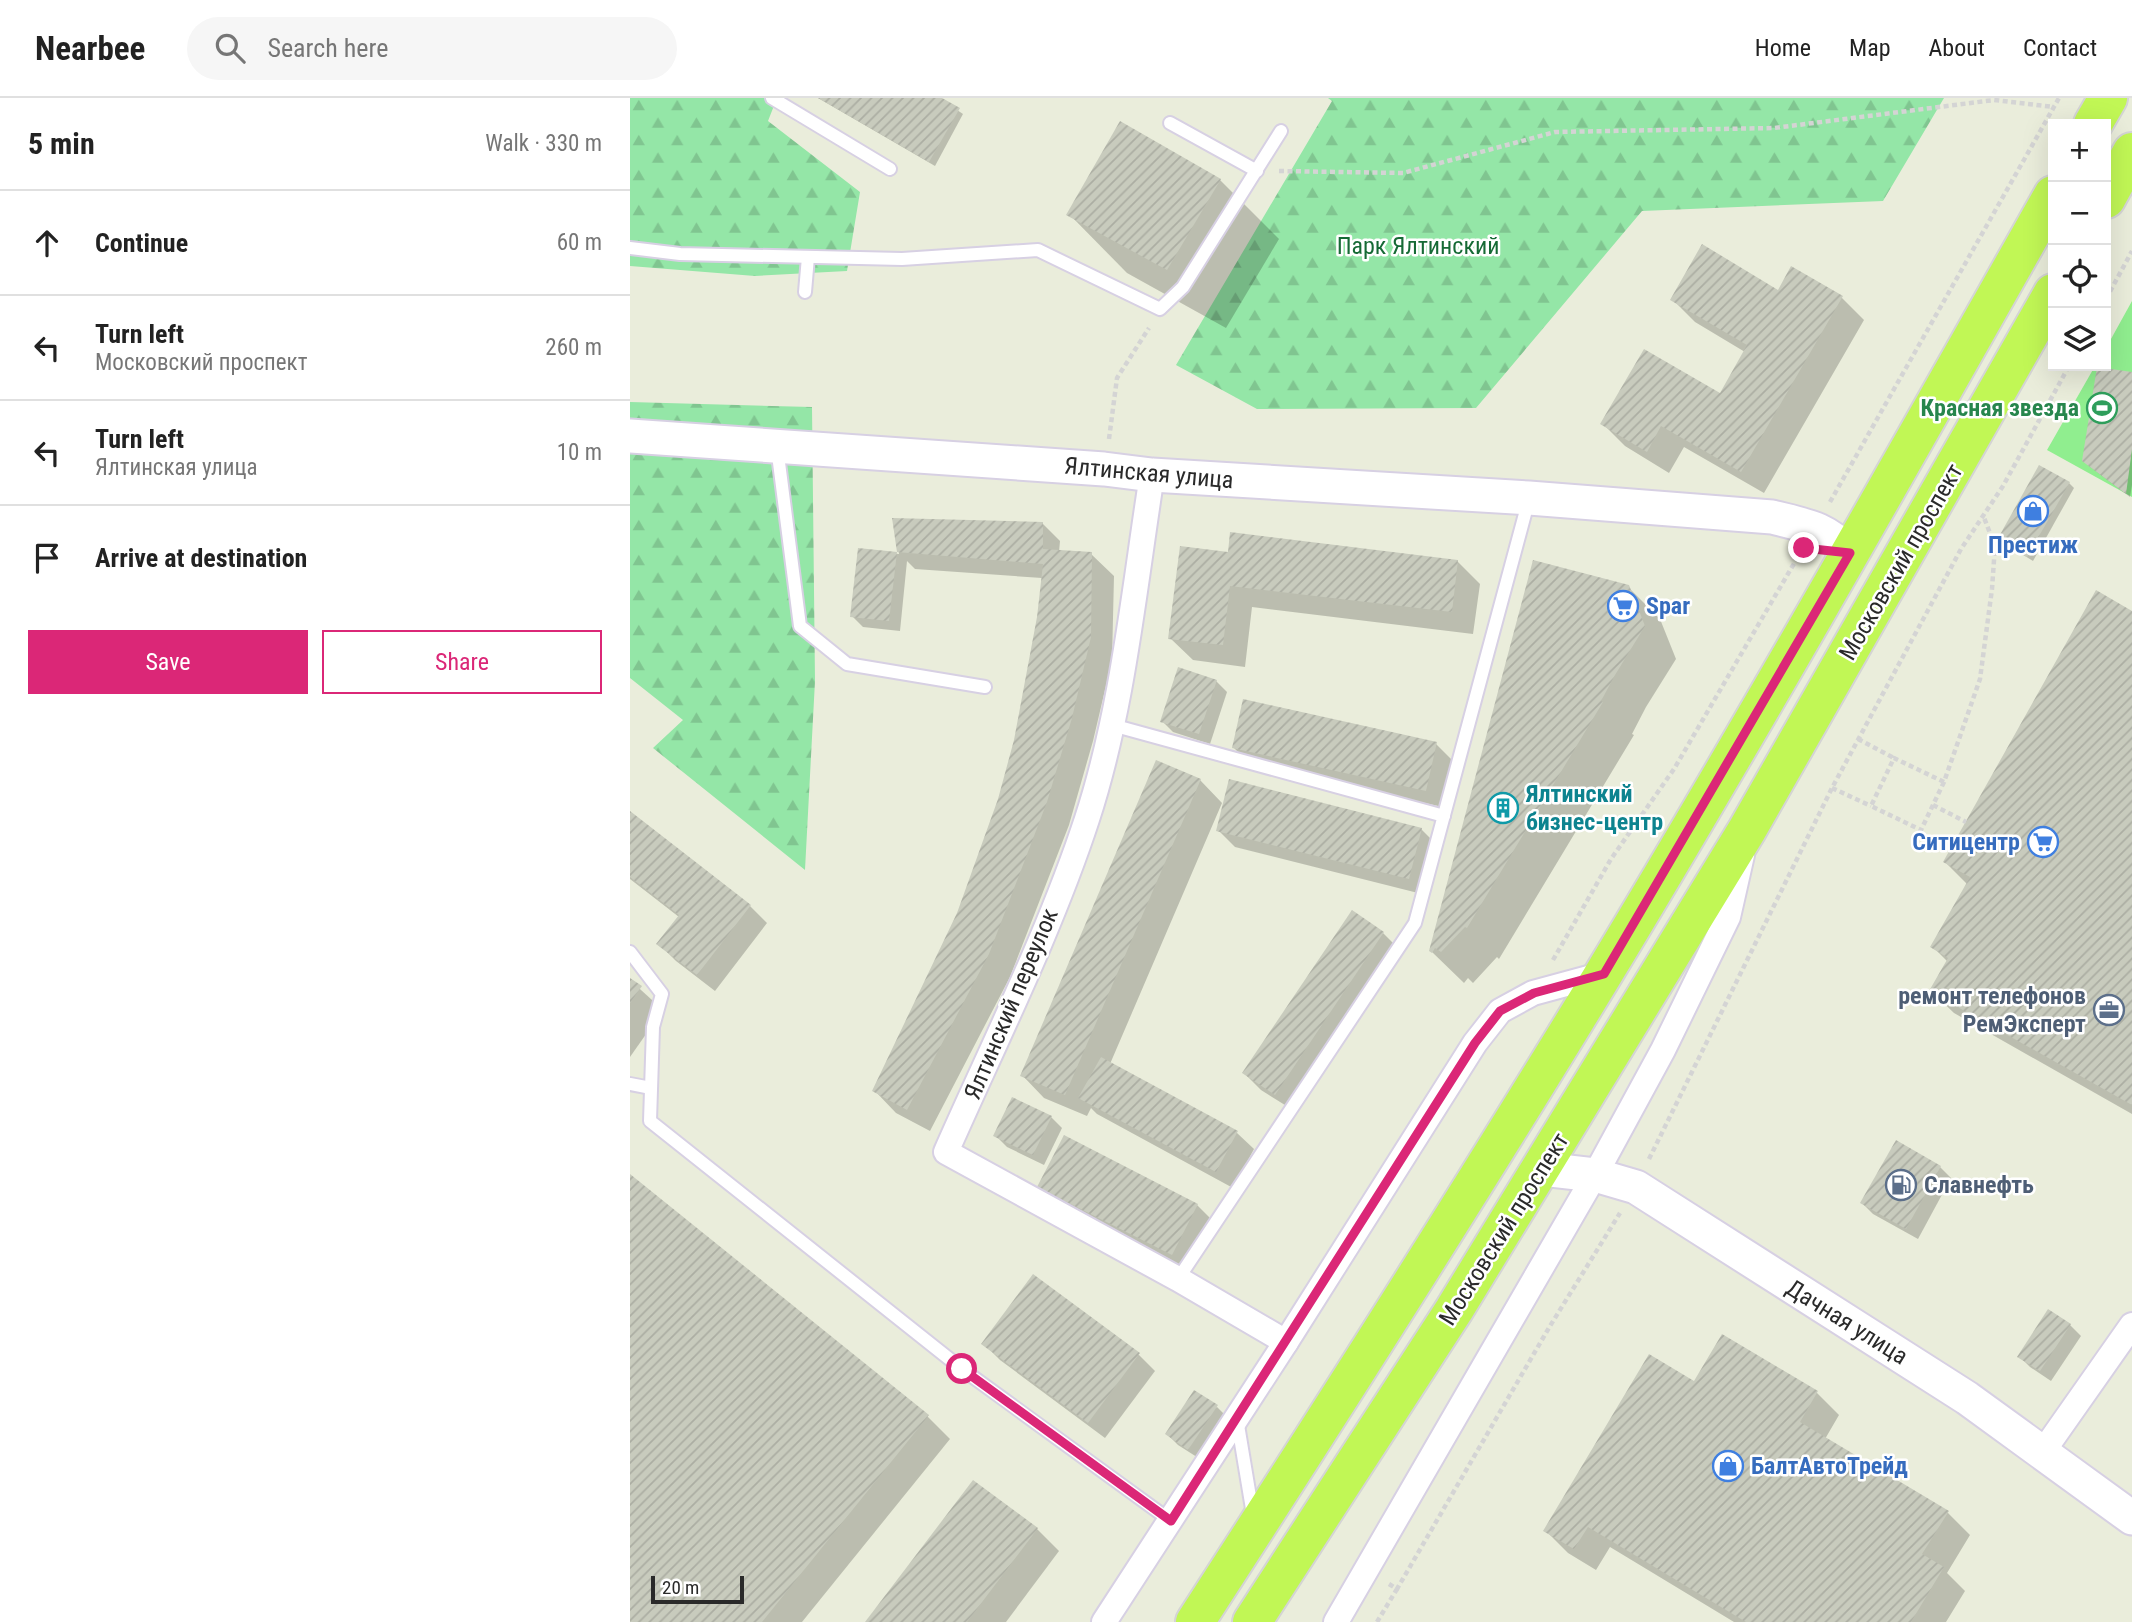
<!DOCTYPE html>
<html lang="en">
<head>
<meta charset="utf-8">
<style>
  body { margin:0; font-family:"Roboto Condensed",sans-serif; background:#f6f6f6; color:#222 }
  .controls { position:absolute; right:21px; top:21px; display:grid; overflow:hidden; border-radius:0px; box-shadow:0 7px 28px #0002 }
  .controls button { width:63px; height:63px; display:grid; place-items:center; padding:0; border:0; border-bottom:2px solid #e0e0e0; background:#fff; color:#222; font:35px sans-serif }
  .scale { position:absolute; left:21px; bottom:18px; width:93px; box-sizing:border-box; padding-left:7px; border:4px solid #2a2a2a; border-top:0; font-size:19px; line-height:24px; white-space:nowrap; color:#2a2a2a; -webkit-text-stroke:5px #fff; paint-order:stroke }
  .stop { position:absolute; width:21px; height:21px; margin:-16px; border:5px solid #db2777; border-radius:50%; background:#fff }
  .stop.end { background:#db2777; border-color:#fff; box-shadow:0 2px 7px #0008 }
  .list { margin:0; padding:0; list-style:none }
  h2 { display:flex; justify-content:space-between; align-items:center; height:91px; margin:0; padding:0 28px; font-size:30px }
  h2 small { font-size:23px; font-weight:400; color:#767676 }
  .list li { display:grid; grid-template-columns:46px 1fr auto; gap:21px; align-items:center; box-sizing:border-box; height:105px; padding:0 28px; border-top:2px solid #e0e0e0 }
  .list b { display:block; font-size:26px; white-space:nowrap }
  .list p { margin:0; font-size:23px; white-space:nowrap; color:#767676 }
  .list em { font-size:23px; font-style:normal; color:#767676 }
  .actions { display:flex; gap:14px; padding:21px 28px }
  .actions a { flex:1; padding:16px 0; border:2px solid #db2777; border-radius:0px; text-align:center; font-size:24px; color:#db2777 }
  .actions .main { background:#db2777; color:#fff }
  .icon { flex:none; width:38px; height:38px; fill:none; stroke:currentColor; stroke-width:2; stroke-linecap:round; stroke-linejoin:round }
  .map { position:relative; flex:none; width:1502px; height:1524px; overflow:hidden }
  header { display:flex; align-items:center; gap:42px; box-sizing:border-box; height:98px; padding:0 35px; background:#fff; border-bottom:2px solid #e0e0e0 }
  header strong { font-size:33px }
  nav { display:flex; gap:38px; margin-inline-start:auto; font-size:24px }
  .search { width:490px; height:63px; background:#f6f6f6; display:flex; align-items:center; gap:18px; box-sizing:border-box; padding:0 24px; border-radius:38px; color:#767676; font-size:26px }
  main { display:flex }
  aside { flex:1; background:#fff }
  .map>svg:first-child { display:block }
  .forest { fill:url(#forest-firs) }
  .pitch { fill:#90ee8f }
  .shadow { fill:#0003 }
  .building { fill:url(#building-hatch) }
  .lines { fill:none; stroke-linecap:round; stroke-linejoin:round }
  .lane-casing { stroke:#d7d0e3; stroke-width:16 }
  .street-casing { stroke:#d7d0e3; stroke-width:28 }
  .secondary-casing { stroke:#d7d0e3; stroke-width:37 }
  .primary-casing { stroke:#d4d4d4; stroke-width:42 }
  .path { stroke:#d4d4d4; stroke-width:4.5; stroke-dasharray:5 3.5; stroke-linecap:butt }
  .lane { stroke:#fff; stroke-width:12 }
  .street { stroke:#fff; stroke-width:24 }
  .secondary { stroke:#fff; stroke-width:33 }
  .primary { stroke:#c1f755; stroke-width:38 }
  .route { stroke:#db2777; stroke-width:9 }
  .labels { text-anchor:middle; stroke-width:5; stroke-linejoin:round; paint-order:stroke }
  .park-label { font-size:24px; fill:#166a35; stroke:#fff }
  .leisure-label { font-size:24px; font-weight:bold; fill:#27864d; stroke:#fff; text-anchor:end }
  .street-label { font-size:24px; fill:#2a2a2a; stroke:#fff }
  .shop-label { font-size:24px; font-weight:bold; fill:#366cbe; stroke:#fff; text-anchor:start }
  .culture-label { font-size:24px; font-weight:bold; fill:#0d838f; stroke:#fff; text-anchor:start }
  .service-label { font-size:24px; font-weight:bold; fill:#4e5e75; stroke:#fff; text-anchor:end }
</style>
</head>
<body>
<header>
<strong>Nearbee</strong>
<div class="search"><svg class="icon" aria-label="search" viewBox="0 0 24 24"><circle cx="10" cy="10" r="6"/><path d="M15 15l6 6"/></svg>Search here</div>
<nav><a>Home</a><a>Map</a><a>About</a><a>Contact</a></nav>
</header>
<main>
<aside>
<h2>5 min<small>Walk · 330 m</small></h2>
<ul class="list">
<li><svg class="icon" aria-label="ahead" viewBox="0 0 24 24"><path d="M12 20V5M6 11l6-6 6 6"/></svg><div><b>Continue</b></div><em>60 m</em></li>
<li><svg class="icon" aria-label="left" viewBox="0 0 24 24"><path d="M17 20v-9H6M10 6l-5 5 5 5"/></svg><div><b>Turn left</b><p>Московский проспект</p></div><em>260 m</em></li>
<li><svg class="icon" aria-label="left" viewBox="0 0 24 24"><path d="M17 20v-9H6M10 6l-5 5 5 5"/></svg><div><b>Turn left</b><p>Ялтинская улица</p></div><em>10 m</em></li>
<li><svg class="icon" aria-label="arrive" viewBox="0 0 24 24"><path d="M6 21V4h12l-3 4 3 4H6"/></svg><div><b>Arrive at destination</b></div></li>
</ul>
<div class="actions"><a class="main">Save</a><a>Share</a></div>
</aside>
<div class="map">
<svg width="1502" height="1524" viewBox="0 0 1502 1524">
  <defs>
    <pattern id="forest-firs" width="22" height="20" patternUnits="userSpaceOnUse" patternTransform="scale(1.75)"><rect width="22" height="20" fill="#94e6a7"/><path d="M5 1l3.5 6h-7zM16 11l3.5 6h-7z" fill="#80c590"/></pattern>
    <pattern id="building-hatch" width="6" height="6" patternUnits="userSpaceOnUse" patternTransform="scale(1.75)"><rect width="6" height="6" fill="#c8cbbd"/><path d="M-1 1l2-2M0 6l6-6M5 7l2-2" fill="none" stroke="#acaea3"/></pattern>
  </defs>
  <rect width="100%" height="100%" fill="#eaeddb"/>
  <!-- forest -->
  <g class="forest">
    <path d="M0,0H147L138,23L230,94L217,173L125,178L0,168Z"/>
    <path d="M698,0H1314L1253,103L1012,113L846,310L627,311L546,267L702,3Z"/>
    <path d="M0,304L182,309L185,583L175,772L23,650L53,622L0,580Z"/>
  </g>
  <!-- pitch -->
  <path class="pitch" d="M1502,203V399L1417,352L1465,268H1476V250Z"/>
  <!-- shadow -->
  <g class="shadow">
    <path d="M188,0H309L333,16L305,68Z"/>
    <path d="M490,26L590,82L649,141L596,230L497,175L439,116Z"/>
    <path d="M1149,194L1212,200L1234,222L1134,395L1054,349L1039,375L995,348L973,326L1090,297L1115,254L1065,224L1043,202Z"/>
    <path d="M1502,276V387L1500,399L1459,368Z"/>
    <path d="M1439,385L1444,390L1403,463L1369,442Z"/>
    <path d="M264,422L413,426L430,443L429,454L461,456L484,478L482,562L463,643L439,727L380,879L300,1033L266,1015L244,992L329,816L369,701L385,642L408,520L412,480L285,471L277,463L270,533L233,529L222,518L229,452L269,456Z"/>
    <path d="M599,456L828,464L850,486L843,536L622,509L615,569L563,562L540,540Z"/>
    <path d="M998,489L1030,521L1046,561L1016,609L1002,636L1004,637L869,861L867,859L843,885L838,880L834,885L801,853Z"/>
    <path d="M1502,515V1016L1324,915L1301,893L1318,864L1303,849L1338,787L1315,764Z"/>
    <path d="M586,583L597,594L580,646L543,634L532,623Z"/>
    <path d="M806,646L823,663L813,709L621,667L604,650Z"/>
    <path d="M570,682L592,705L480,966L607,1035L624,1051L603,1090L467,1016L461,1010L457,1018L414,1000L392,977Z"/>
    <path d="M0,715L120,808L137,825L85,893L46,863L29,846L49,819L0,781Z"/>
    <path d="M791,731L808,748L796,797L605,749L588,732Z"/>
    <path d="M753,835L770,852L663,1012L631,992L614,975Z"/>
    <path d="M0,882L33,912L0,959Z"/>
    <path d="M421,1019L432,1030L414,1067L377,1049L366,1038Z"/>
    <path d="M1266,1044L1310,1069L1321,1080L1288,1141L1243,1116L1232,1105Z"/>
    <path d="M0,1078L298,1319L320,1341L172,1524H0Z"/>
    <path d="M409,1088L567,1107L584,1124L559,1173L426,1105Z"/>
    <path d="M1440,1227L1451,1238L1421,1283L1400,1269L1389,1258Z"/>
    <path d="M353,1245L509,1257L525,1273L475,1340L370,1262Z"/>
    <path d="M1064,1286L1187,1295L1209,1317L1195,1341L1318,1415L1340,1437L1317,1475L1335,1493L1316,1524H1104L980,1449L966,1472L938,1455L915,1432Z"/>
    <path d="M587,1309L598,1320L570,1361L548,1347L537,1336Z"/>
    <path d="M343,1385L407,1431L429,1453L376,1524H237Z"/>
  </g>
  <!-- building -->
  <g class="building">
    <path d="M188,0H312L330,10L299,64Z"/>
    <path d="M490,23L591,81L537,172L436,117Z"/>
    <path d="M1072,146L1148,192L1161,168L1213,198L1111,374L1031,328L1017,354L970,326L1014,251L1090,295L1117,247L1040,202Z"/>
    <path d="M1467,269L1502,274V351L1496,396L1452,363Z"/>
    <path d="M1409,367L1440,384L1397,459L1367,442Z"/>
    <path d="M262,420L413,424V451L462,454L461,539L442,620L417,704L359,856L277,1012L242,993L327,815L368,701L384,642L407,519L413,466L267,454Z"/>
    <path d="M600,434L828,462L822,514L600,488L593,547L538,541L550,448L598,454Z"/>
    <path d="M228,450L267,454L259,523L220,519Z"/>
    <path d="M903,462L999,487L1015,528L985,577L971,603L973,604L837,830L835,829L811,854L805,850L802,855L799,853Z"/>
    <path d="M1466,492L1502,513V1007L1299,893L1318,860L1300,849L1340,779L1313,764Z"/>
    <path d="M548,569L587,582L569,636L530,624Z"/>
    <path d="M613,601L807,644L796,693L602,650Z"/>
    <path d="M526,662L571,681L435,997L390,978Z"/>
    <path d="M599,681L792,730L779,781L586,733Z"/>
    <path d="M0,713L121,807L67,877L26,846L49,817L0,779Z"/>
    <path d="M722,812L754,834L645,997L612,975Z"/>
    <path d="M0,880L12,888L0,905Z"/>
    <path d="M471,959L608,1033L586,1074L448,1000Z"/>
    <path d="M382,999L422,1018L403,1057L363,1038Z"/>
    <path d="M434,1037L568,1106L542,1157L407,1089Z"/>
    <path d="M1266,1042L1311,1068L1276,1131L1230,1105Z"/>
    <path d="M0,1076L299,1317L132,1524H0Z"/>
    <path d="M403,1176L510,1255L458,1325L351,1246Z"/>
    <path d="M1418,1211L1441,1226L1410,1273L1387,1259Z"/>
    <path d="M1092,1236L1188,1293L1170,1324L1319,1413L1292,1456L1314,1469L1281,1524H1116L958,1429L944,1451L913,1433L1019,1256L1064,1283Z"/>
    <path d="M564,1292L588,1307L558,1352L535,1336Z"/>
    <path d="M343,1382L408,1430L337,1524H235Z"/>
  </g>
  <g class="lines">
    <!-- lane casing -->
    <g class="lane-casing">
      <g id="lane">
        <path d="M142,0L260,71"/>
        <path d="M540,25L627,73"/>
        <path d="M0,150L50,156L272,161L408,152L530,211L553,189L651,33"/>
        <path d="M175,194L178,159"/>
        <path d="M147,349L170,528L217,566L355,589"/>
        <path d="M482,627L814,718"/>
        <path d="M0,854L32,896L23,929L20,1023L332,1271L541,1423"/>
        <path d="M0,986L21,990"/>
        <path d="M548,1181L785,825L899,401"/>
        <path d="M607,1321L623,1417"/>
      </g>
    </g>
    <!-- street casing -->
    <g class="street-casing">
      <g id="street">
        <path d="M522,377C504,491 493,611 457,721C420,834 364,945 316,1054L548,1181L656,1244"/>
        <path d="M1412,1355L1502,1227"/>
        <path d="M474,1524L656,1244L845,945L870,913L903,895L973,876"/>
        <path d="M706,1524L965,1077L1033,952L1098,819L1112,757"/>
      </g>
    </g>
    <!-- secondary casing -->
    <g class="secondary-casing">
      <g id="secondary">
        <path d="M0,338L474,371L522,377L899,400L1142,419C1178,428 1193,429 1220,455"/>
        <path d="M912,1071L965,1077L1006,1089L1337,1300L1502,1420"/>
      </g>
    </g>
    <!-- primary casing -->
    <g class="primary-casing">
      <g id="primary">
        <path d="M1463,26L1478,0"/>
        <path d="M1476,101L1502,54"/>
        <path d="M565,1524C703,1311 839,1097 971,880C1127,622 1275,359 1423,97"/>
        <path d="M622,1524L824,1212L1117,732L1423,195"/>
      </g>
    </g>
    <!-- path -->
    <g class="path">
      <path d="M649,73L773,75L925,34L1144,30L1364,2L1424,9"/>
      <path d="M1476,201L1502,153"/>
      <path d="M479,341L487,280L519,230"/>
      <path d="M1200,404L1429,0"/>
      <path d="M1228,641L1264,660"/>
      <path d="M1314,684L1264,660L1241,708L1291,732L1314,684L1350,581L1362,491L1365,448L1353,417"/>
      <path d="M1202,690L1241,708"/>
      <path d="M1303,707L1336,724"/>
      <path d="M923,862L981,761L1044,671L1169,457"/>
      <path d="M1019,1061L1202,690L1331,451L1373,388L1439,268"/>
      <path d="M759,1486L767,1491L920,1228L990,1115"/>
      <path d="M747,1524L767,1491"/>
    </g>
    <!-- lane -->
    <use href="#lane" class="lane"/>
    <!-- street -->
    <use href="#street" class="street"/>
    <!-- secondary -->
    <use href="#secondary" class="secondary"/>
    <!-- primary -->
    <use href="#primary" class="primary"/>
  </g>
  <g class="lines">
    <!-- route -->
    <path class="route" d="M332,1271L541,1423L845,945L870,913L904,895L974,876L1220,455L1174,450"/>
  </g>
  <!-- icons -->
  <defs>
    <g id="stadium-ring" transform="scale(1.575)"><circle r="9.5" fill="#fff" stroke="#2e9e5b" stroke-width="1.5"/><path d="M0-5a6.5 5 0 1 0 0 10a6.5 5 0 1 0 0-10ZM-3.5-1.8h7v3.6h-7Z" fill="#2e9e5b"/></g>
    <g id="shop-ring" transform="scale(1.575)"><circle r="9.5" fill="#fff" stroke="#3f7fe0" stroke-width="1.5"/><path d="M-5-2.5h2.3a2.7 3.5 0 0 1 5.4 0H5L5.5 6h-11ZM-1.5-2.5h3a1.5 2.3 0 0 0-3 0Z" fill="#3f7fe0"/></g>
    <g id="supermarket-ring" transform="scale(1.575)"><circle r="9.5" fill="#fff" stroke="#3f7fe0" stroke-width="1.5"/><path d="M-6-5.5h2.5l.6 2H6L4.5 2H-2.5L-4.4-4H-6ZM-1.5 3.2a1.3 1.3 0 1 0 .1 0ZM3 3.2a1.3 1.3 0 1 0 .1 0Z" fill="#3f7fe0"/></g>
    <g id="building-ring" transform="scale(1.575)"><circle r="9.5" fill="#fff" stroke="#0f9aa8" stroke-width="1.5"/><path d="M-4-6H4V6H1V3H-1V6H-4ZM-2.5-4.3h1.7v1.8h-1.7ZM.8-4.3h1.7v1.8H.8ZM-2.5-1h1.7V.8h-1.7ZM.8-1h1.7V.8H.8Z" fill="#0f9aa8"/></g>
    <g id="office-ring" transform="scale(1.575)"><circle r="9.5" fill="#fff" stroke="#5c6f8a" stroke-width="1.5"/><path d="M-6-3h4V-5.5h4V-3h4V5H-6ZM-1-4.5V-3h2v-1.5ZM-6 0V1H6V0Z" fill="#5c6f8a"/></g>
    <g id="fuel-ring" transform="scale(1.575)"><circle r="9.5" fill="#fff" stroke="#5c6f8a" stroke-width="1.5"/><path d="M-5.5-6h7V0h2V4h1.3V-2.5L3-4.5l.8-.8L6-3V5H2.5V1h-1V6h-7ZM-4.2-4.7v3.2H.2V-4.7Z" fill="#5c6f8a"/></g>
  </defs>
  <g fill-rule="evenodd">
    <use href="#stadium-ring" x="1472" y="310"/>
    <use href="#shop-ring" x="1403" y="413"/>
    <use href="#supermarket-ring" x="993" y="508"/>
    <use href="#building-ring" x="873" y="710"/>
    <use href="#supermarket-ring" x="1413" y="744"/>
    <use href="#office-ring" x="1479" y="912"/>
    <use href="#fuel-ring" x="1271" y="1087"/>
    <use href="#shop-ring" x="1098" y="1368"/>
  </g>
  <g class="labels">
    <!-- park labels -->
    <g class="park-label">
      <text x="788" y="156">Парк Ялтинский</text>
    </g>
    <!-- leisure labels -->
    <g class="leisure-label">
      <text x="1449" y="318">Красная звезда</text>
    </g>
    <!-- street labels -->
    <g class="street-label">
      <text transform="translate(519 375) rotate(5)" y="8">Ялтинская улица</text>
      <text transform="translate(1271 464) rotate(-60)" y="8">Московский проспект</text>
      <text transform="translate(381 906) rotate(-67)" y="8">Ялтинский переулок</text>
      <text transform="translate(874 1131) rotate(-58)" y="8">Московский проспект</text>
      <text transform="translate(1217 1224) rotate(32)" y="8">Дачная улица</text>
    </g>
    <!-- shop labels -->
    <g class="shop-label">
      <text x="1403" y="455" text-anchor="middle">Престиж</text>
      <text x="1016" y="516">Spar</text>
      <text x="1390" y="752" text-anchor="end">Ситицентр</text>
      <text x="1121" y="1376">БалтАвтоТрейд</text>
    </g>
    <!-- culture labels -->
    <g class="culture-label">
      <text x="896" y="704">Ялтинский<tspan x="896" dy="28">бизнес-центр</tspan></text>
    </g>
    <!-- service labels -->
    <g class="service-label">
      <text x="1456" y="906">ремонт телефонов<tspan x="1456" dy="28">РемЭксперт</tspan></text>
      <text x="1294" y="1095" text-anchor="start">Славнефть</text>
    </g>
  </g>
</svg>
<div class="controls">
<button>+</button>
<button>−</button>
<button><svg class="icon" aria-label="locate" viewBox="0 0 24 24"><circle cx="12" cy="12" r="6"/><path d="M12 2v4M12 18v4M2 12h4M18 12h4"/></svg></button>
<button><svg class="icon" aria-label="layers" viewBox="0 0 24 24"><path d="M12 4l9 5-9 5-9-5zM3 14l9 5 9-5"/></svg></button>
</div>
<div class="scale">20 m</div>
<div class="stop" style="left:332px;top:1271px"></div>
<div class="stop end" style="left:1174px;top:450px"></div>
</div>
</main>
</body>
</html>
